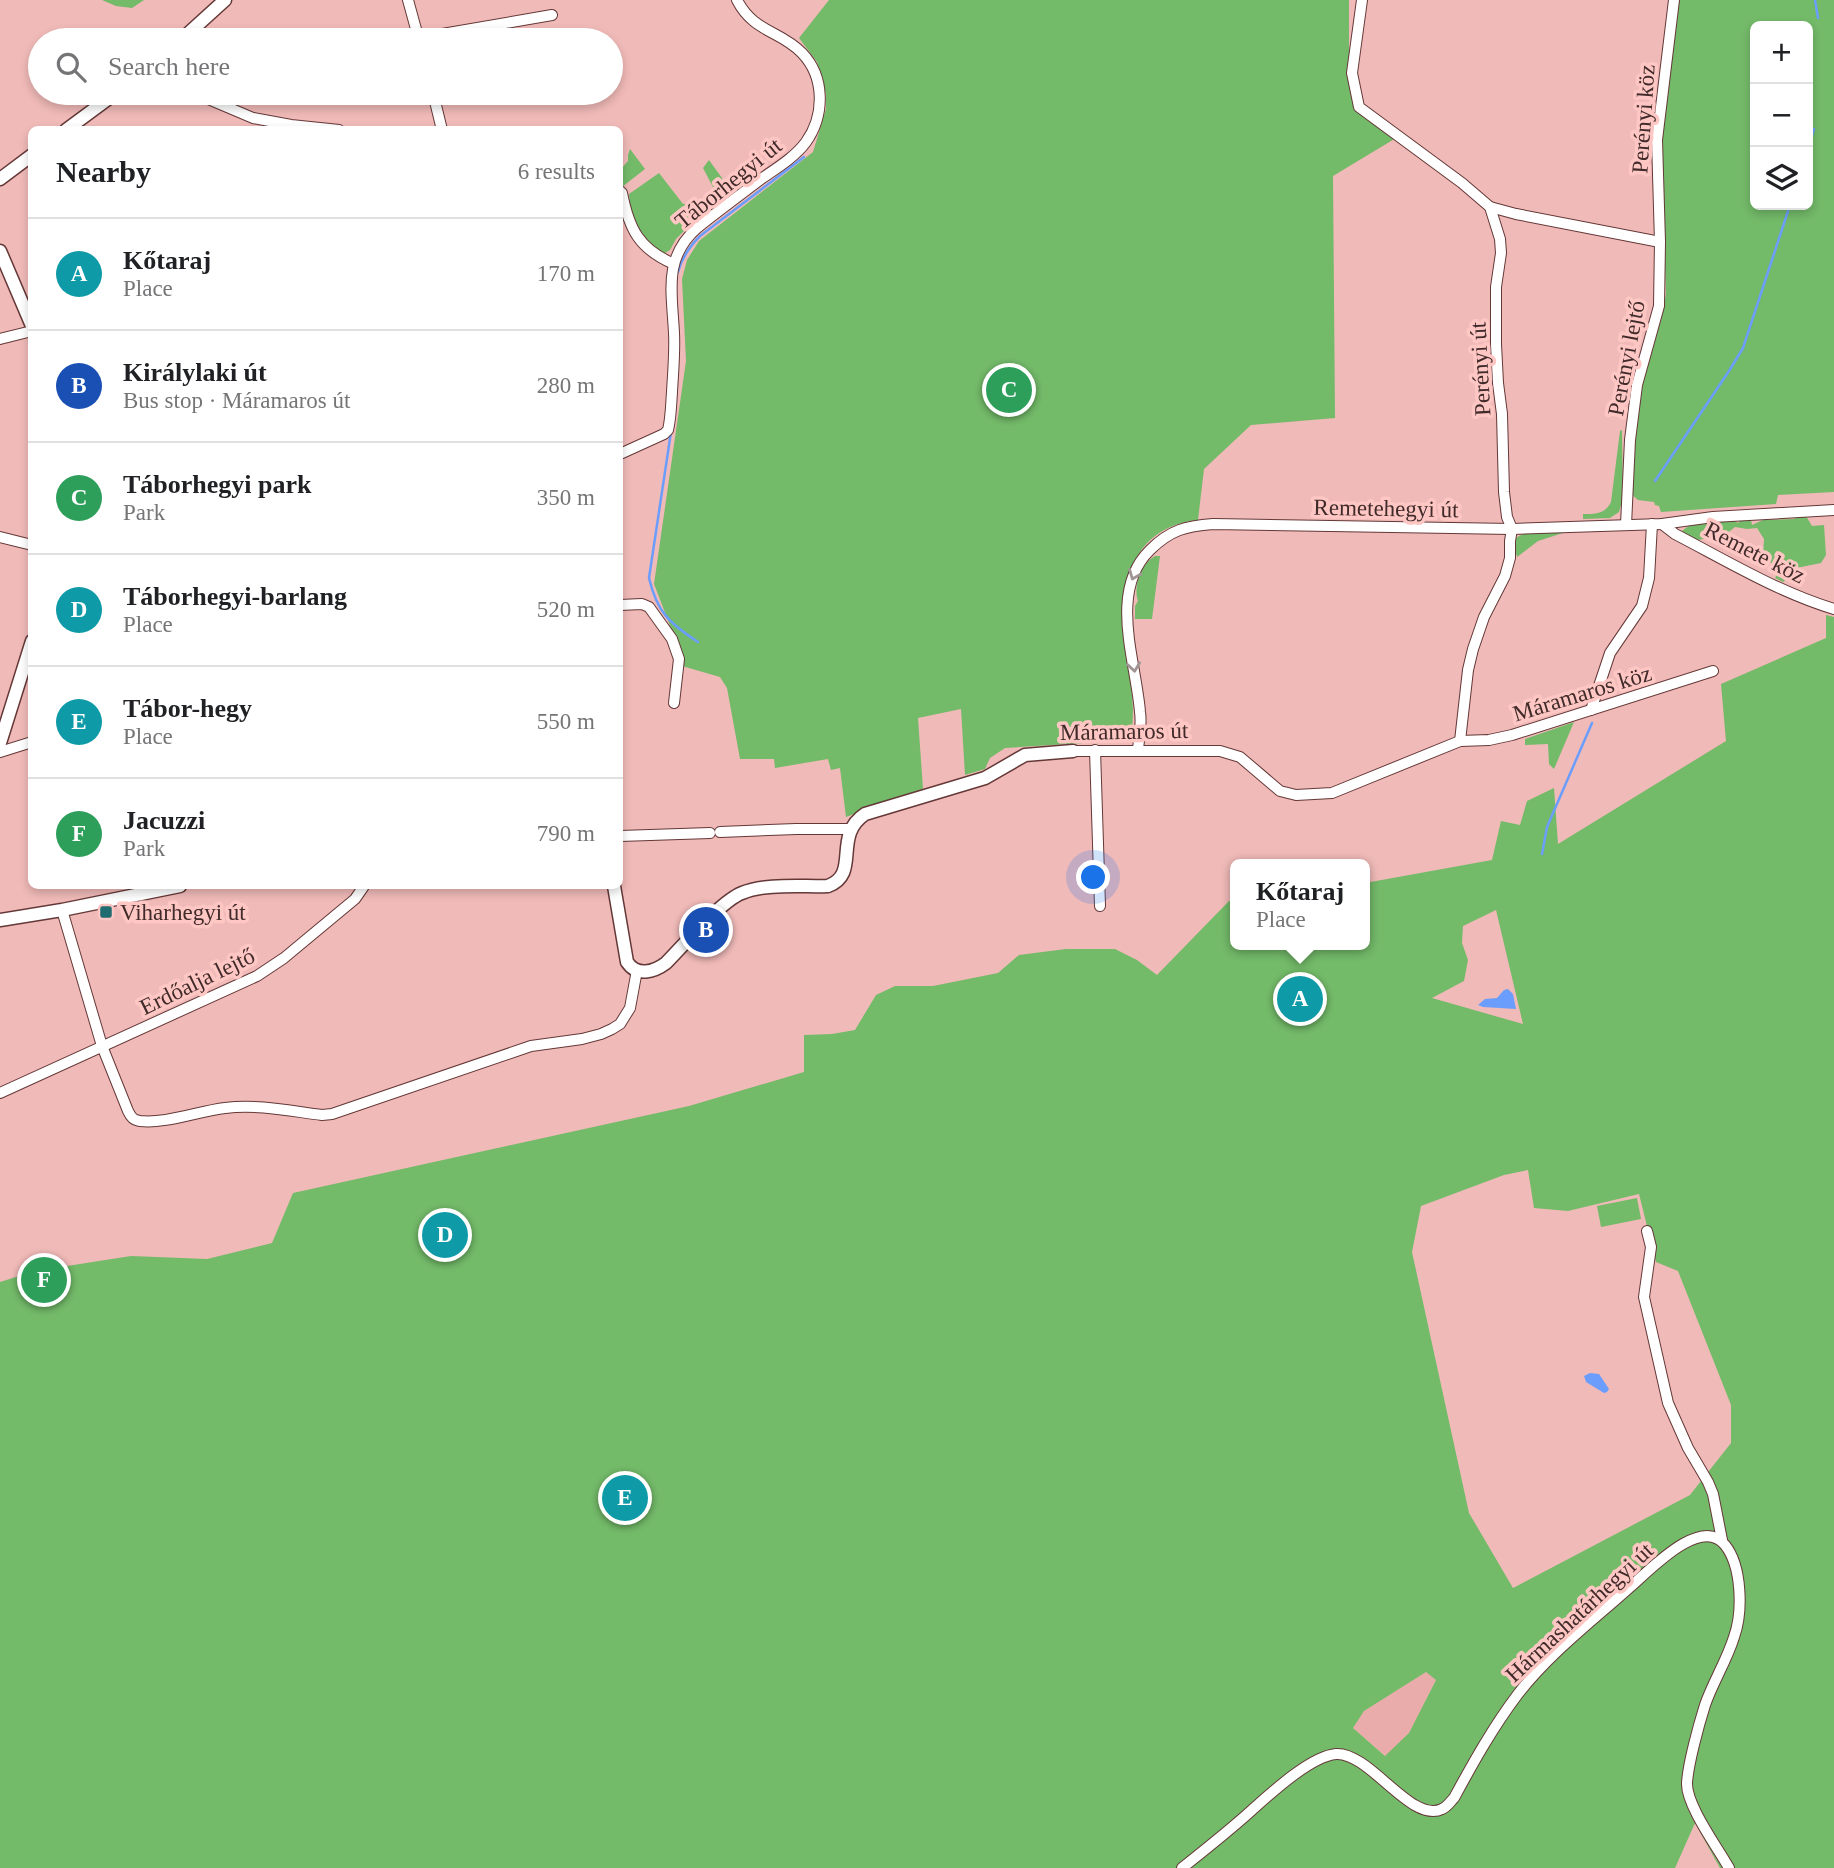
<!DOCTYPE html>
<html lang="en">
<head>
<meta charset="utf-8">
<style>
  body { margin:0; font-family:"Times New Roman",serif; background:#f2f2f2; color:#202124 }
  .controls { position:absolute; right:21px; top:21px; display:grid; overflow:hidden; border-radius:10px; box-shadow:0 4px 10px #0003 }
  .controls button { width:63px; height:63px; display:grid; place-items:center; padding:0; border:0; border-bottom:2px solid #e0e0e0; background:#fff; color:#202124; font:35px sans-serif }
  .you { position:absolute; left:1094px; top:878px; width:24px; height:24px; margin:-18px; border:5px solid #fff; border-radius:50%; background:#1a73e8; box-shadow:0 0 0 10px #1a73e833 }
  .badge { display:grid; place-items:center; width:46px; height:46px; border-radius:50%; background:#216c71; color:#fff; font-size:23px; font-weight:700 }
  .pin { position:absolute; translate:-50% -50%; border:4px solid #fff; box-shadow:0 2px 7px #0006 }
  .popup { position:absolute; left:1230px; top:859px; width:140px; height:91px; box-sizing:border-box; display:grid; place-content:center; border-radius:10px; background:#fff; filter:drop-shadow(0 2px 5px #0005); font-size:23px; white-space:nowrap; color:#757577 }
  .popup b { font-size:26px; color:#202124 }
  .popup::after { content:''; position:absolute; left:50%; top:100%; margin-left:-14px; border:14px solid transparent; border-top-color:#fff }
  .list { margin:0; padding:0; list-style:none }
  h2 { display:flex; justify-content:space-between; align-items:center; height:91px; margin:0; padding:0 28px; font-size:30px }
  h2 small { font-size:23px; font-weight:400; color:#757577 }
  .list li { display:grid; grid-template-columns:46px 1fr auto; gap:21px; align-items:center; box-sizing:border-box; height:112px; padding:0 28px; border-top:2px solid #e0e0e0 }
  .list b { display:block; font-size:26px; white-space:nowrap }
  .list p { margin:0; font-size:23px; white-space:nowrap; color:#757577 }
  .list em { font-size:23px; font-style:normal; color:#757577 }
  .icon { flex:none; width:38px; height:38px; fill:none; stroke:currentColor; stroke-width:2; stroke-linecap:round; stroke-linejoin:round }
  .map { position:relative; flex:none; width:1834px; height:1868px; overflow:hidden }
  .search { position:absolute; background:#fff; box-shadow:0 4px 10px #0003; left:28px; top:28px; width:595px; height:77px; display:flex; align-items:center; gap:18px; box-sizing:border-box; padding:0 24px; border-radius:38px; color:#757577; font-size:26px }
  .panel { position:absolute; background:#fff; box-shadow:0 4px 10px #0003; left:28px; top:126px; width:595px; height:763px; border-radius:10px }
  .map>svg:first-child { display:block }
  .built { fill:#eaacaa }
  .green { fill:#73ba69; fill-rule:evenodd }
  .water { fill:#6b9efc }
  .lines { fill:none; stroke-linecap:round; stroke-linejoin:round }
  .stream { stroke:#6b9efc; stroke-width:2.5 }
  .minor-casing { stroke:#643837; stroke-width:12 }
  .tertiary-casing { stroke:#643837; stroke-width:15 }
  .minor { stroke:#fff; stroke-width:10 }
  .tertiary { stroke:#fff; stroke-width:12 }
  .oneway { stroke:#a09594 }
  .poi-dot { fill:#216c71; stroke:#fec7c4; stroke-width:2.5 }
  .labels { text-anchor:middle; stroke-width:7; stroke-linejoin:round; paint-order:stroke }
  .street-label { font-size:23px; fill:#402b2a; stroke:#fec7c4 }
  .poi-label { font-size:23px; fill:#402b2a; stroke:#fec7c4; text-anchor:start }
</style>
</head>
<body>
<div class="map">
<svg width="1834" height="1868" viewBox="0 0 1834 1868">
  <rect width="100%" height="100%" fill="#f0bab8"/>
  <!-- built -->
  <path class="built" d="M1426,1672L1436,1679L1409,1733L1386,1756L1353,1728L1364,1711Z"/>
  <!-- green -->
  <g class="green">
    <path d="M102,0H144L132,8L116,6Z"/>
    <path d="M829,0H1349V73L1357,108L1396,138L1333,176L1335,418L1251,425L1204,469L1198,520C1154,524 1129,554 1125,596L1133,709L1132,740L1005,748L990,758L985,769L965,775L961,709L918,718L923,789L846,817L840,768L831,770L828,759L775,768L774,759H740L727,688L720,677L682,666L677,644L654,584L686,361L682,279L687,260L699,241L813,152L826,109V94L817,62L799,38Z"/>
    <path d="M1678,0H1834V492L1778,495L1776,504L1661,512L1659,506L1655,505L1654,502L1638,500L1631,494L1638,410L1644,379L1661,320L1666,294L1661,137ZM1755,26H1808V205H1755Z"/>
    <path d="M630,149L645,169L622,187L620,184V170L628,161V155Z"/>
    <path d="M709,160L722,178L728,192L695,218V220L676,239L670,250L665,253C637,242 631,222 629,194L659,173L683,204C694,201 707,198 714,189L703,168Z"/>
    <path d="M1622,430L1623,498L1619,512L1610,518L1583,519V514C1596,514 1605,514 1611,502L1620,431Z"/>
    <path d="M1806,516L1812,526L1824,525L1826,555L1821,563L1786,570V580L1783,582L1775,578L1780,569L1763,558L1764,539L1757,528L1747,529L1735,527L1725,535L1698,540L1687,538L1680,533C1687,525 1701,520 1711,525C1719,520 1730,518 1738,523L1741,520H1751L1752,525L1763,520L1794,519L1796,517Z"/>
    <path d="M1566,532L1538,541L1517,557C1516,552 1513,545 1515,540C1520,529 1554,532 1566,532Z"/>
    <path d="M1155,556H1160L1152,619H1135V606L1138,601C1133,586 1141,564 1155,556Z"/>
    <path d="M1826,615L1834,617V1868H1720L1695,1823L1675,1868H0V1282L35,1271L131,1256L207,1259L272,1243L293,1193L689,1106L804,1072V1035L832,1034L855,1030L876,995L895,986H933L998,973L1019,955L1066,949H1115L1137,960L1157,975L1229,901H1235V945H1365V883L1492,860L1501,821L1520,825L1527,801L1554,788L1558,844L1726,741L1721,684L1826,638ZM1496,910L1523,1024L1432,998L1464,981L1468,960L1462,943L1463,926ZM1528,1170L1534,1208L1568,1211L1639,1194L1656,1262L1678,1271L1731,1405V1443L1690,1495L1513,1588L1469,1513L1412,1252L1421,1206L1504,1175ZM1426,1672L1436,1680L1409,1733L1385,1756L1353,1728L1364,1711Z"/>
    <path d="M1574,722L1554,769L1549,764L1548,744L1525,745V739Z"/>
    <path d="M1637,1198L1641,1219L1601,1227L1597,1206Z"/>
  </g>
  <!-- water -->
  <g class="water">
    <path d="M1508,989L1513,994L1516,1009L1483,1007L1478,1005L1485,999L1497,998L1504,990Z"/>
    <path d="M1590,1373L1599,1374L1609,1389L1607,1392L1604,1393L1586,1382L1584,1376Z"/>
  </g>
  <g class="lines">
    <!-- stream -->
    <g class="stream">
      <path d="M1815,0L1818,18"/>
      <path d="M1808,149L1814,129"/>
      <path d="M678,272C682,257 689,247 700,236L804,157"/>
      <path d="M671,432L649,578C657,612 669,623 698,642"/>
      <path d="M1655,481L1729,371L1743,348L1790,205"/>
      <path d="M1542,854L1547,827L1592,723"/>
    </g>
    <!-- minor casing -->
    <g class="minor-casing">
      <g id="minor">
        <path d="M408,0L419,40"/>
        <path d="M1362,0L1352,73L1359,107L1462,183L1490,207L1500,239L1501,253L1496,287V344L1498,383L1502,414L1504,492L1507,517L1512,529L1510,541V558L1505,576L1484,617L1473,649L1468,670L1460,741"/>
        <path d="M419,38L552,15"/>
        <path d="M194,93L253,118L291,125L339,130"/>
        <path d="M433,93L442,130"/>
        <path d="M620,191L622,193C629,229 639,249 674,264"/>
        <path d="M1490,207L1516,214L1660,242"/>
        <path d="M0,339L32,331"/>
        <path d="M620,454L664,434L668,430C671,418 671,405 672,392C673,373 675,353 674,333C672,292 663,258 697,228C718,211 740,195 761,179C777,168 795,157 806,142C825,115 825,77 802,53C780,30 754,33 737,0"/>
        <path d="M1662,524L1675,534C1727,561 1778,592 1834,609"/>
        <path d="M1626,525L1630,440L1637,385L1659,306L1660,242L1657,140L1674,0"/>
        <path d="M0,537L32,545"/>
        <path d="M620,605L642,604L649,607L672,639L679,659L674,703"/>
        <path d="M1591,710L1610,653L1642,606L1649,578L1652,524"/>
        <path d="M1095,750L1100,906"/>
        <path d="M1138,750C1139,737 1142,724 1140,712C1136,661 1108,591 1150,550C1170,530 1186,526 1213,524L1512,529L1662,524L1713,517L1834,510"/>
        <path d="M1073,751H1220L1240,757L1280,791L1296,795L1332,793L1460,741L1489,740L1512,735L1713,671"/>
        <path d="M0,752L32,742"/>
        <path d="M720,832L796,829H850"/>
        <path d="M620,836L710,833"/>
        <path d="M62,910L102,1046L128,1111C131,1117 133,1120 140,1121C165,1124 199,1111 225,1108C258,1104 290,1111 322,1115L332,1114L531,1046L582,1039L601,1034L612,1029L620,1024L630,1008L637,970"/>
        <path d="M0,1093L257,976L284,958L355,899L364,886"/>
        <path d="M1647,1231L1651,1247L1644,1297L1668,1403L1688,1448L1708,1482L1713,1494L1722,1540"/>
        <path d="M1182,1868C1206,1849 1230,1830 1252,1810C1271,1793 1311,1756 1336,1754C1370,1752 1411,1824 1442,1809C1447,1807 1450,1802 1454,1798C1473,1763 1493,1727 1518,1694C1549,1654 1591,1622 1629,1588C1648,1572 1701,1514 1725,1545C1742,1566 1743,1612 1734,1637C1727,1660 1713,1682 1705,1705C1699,1724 1688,1764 1687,1783C1686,1805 1718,1848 1729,1868"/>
      </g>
    </g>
    <!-- tertiary casing -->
    <g class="tertiary-casing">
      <g id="tertiary">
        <path d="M181,40L225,0"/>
        <path d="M66,130L116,93"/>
        <path d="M0,179L32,155"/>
        <path d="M0,251L32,326"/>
        <path d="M0,743L32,641"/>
        <path d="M614,886L627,962C637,977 654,972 666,963C684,945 721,901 742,893C765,883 803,887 828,886C861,874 832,836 865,814L985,778L1025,755L1073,751"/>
        <path d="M0,920L62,910L180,886"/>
      </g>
    </g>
    <!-- minor -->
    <use href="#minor" class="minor"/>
    <!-- tertiary -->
    <use href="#tertiary" class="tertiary"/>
  </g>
  <!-- one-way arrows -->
  <defs><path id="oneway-chevron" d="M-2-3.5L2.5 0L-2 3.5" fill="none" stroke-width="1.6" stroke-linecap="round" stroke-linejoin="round" transform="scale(1.75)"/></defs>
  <g class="oneway">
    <use href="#oneway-chevron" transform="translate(1134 575) rotate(112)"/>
    <use href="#oneway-chevron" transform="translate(1134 667) rotate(82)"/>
  </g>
  <!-- markers -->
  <rect class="poi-dot" x="99" y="905" width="14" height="14" rx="3.5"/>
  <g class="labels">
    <!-- street labels -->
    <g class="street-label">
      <text transform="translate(1643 119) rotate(-86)" y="8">Perényi köz</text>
      <text transform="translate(728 183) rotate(-39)" y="8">Táborhegyi út</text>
      <text transform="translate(1626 358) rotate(-79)" y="8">Perényi lejtő</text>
      <text transform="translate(1480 369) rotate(-93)" y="8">Perényi út</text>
      <text transform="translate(1386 508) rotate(1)" y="8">Remetehegyi út</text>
      <text transform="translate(1755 552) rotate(27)" y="8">Remete köz</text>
      <text transform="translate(1582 693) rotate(-17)" y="8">Máramaros köz</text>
      <text transform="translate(1124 731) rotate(-1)" y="8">Máramaros út</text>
      <text transform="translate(197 981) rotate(-26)" y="8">Erdőalja lejtő</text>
      <text transform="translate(1579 1612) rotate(-43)" y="8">Hármashatárhegyi út</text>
    </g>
    <!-- poi labels -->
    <g class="poi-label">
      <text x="120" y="920">Viharhegyi út</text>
    </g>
  </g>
</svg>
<div class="controls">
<button>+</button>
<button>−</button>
<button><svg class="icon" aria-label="layers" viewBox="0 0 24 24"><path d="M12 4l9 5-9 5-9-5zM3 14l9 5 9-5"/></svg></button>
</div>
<div class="you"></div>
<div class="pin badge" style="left:1300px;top:999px;background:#0f9aa8">A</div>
<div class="popup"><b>Kőtaraj</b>Place</div>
<div class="pin badge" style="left:706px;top:930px;background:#1a4fb4">B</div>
<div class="pin badge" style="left:1009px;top:390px;background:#2e9e5b">C</div>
<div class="pin badge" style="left:445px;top:1235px;background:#0f9aa8">D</div>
<div class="pin badge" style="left:625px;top:1498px;background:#0f9aa8">E</div>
<div class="pin badge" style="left:44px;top:1280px;background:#2e9e5b">F</div>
<div class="search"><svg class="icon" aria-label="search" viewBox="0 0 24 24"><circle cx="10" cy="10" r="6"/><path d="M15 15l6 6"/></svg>Search here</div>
<section class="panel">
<h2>Nearby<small>6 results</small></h2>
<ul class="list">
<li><span class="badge" style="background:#0f9aa8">A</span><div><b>Kőtaraj</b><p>Place</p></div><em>170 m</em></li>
<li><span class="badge" style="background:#1a4fb4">B</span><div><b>Királylaki út</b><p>Bus stop · Máramaros út</p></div><em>280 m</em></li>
<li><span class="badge" style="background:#2e9e5b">C</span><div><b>Táborhegyi park</b><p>Park</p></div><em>350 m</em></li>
<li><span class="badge" style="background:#0f9aa8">D</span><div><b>Táborhegyi-barlang</b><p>Place</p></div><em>520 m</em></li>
<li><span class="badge" style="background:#0f9aa8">E</span><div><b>Tábor-hegy</b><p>Place</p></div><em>550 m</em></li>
<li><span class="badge" style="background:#2e9e5b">F</span><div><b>Jacuzzi</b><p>Park</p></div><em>790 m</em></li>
</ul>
</section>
</div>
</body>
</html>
